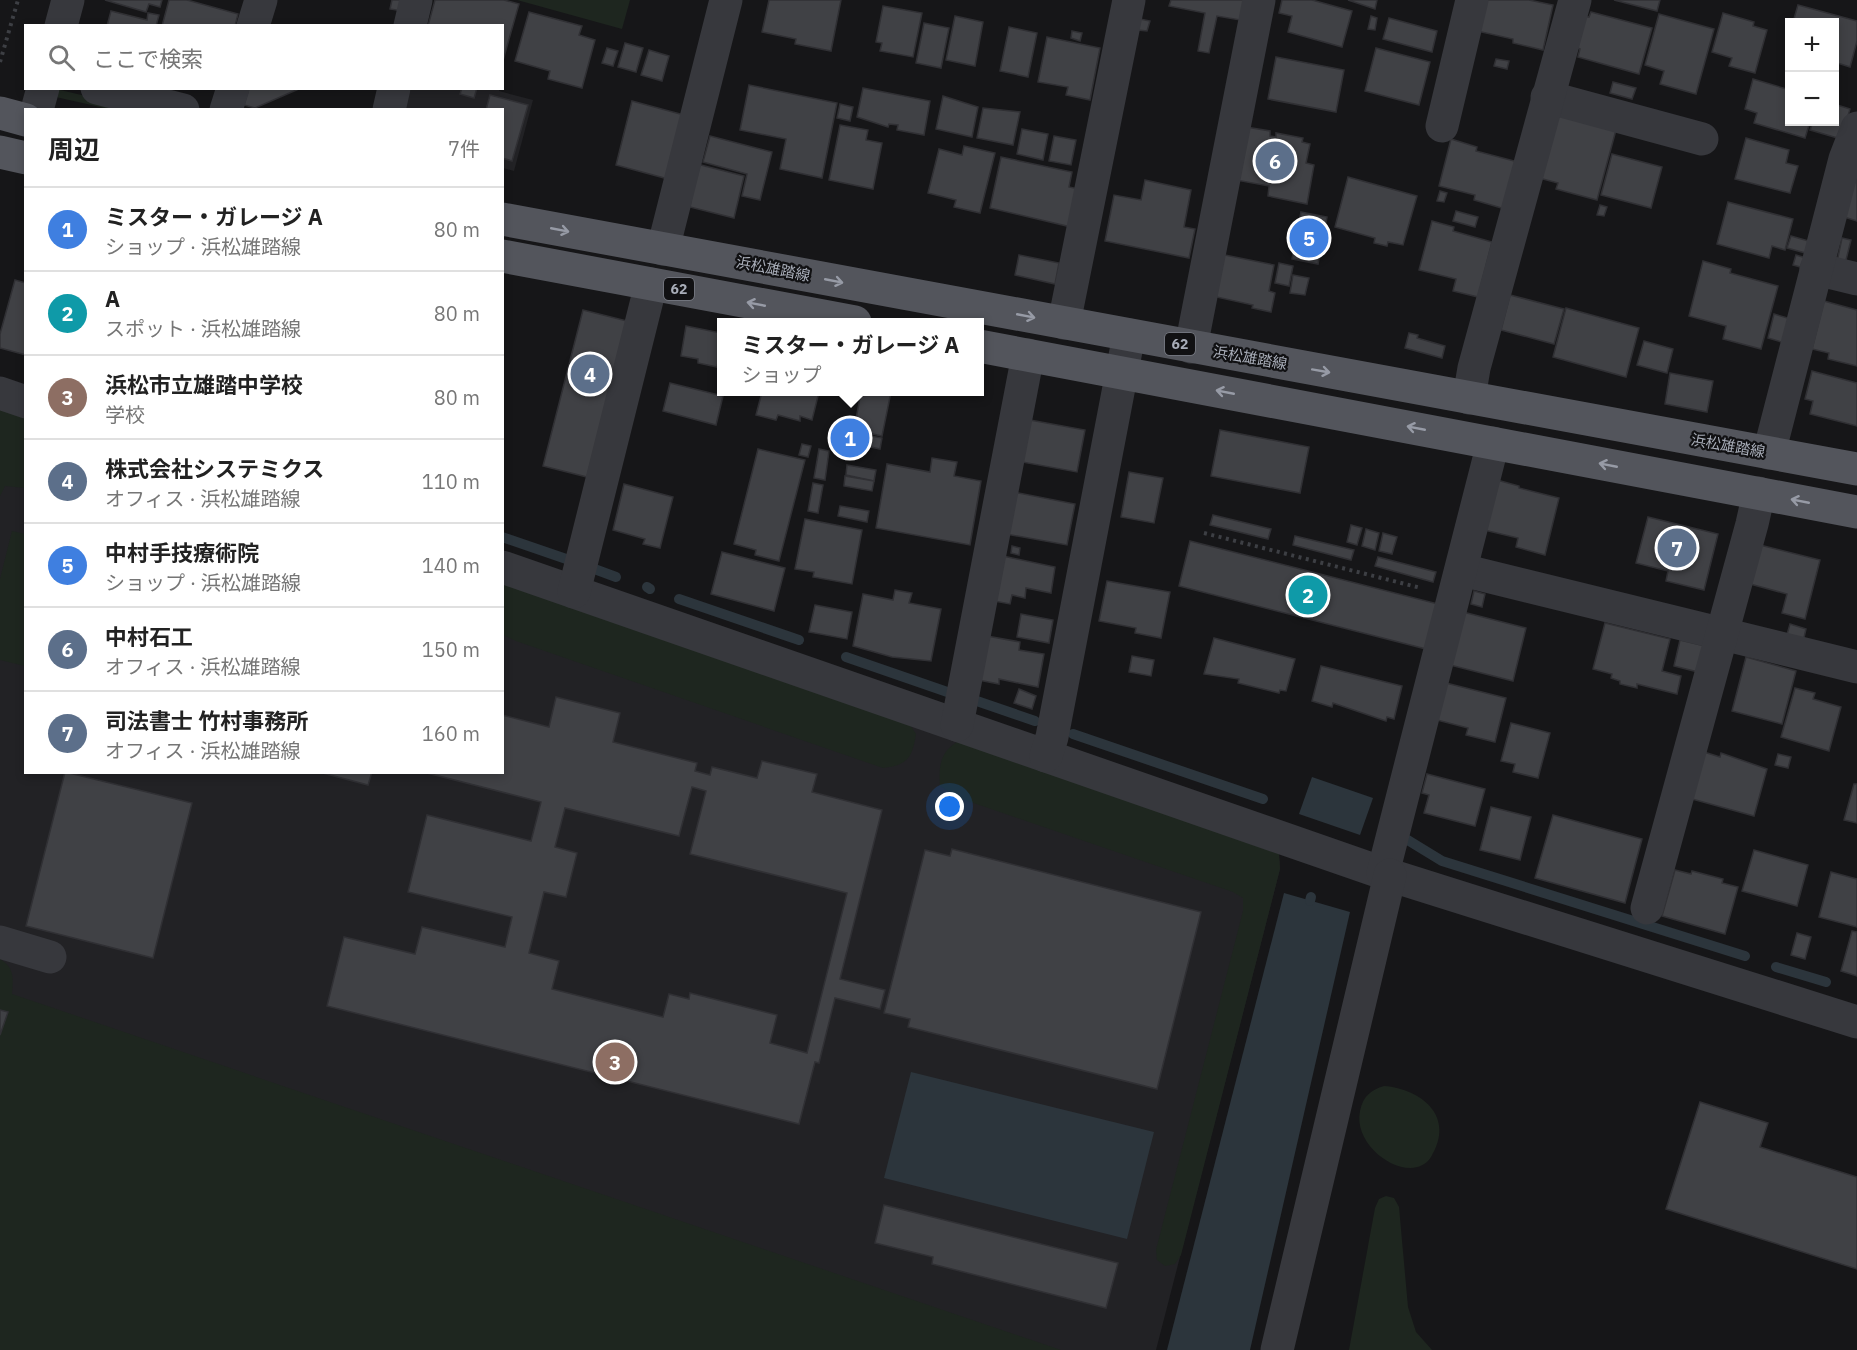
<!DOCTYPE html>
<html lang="ja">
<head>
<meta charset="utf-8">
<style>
  body { margin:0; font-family:"IBM Plex Sans","Noto Sans JP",sans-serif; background:#f2f2f2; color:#222 }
  .controls { position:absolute; right:18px; top:18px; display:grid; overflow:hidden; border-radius:0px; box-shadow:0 3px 9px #0003 }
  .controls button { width:54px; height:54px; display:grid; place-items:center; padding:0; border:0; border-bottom:2px solid #e0e0e0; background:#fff; color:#222; font:30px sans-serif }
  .you { position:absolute; left:950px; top:807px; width:21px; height:21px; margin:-15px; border:4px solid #fff; border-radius:50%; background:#1a73e8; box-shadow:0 0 0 9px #1a73e833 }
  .badge { display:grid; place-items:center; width:39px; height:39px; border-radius:50%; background:#2563eb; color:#fff; font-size:20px; font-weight:700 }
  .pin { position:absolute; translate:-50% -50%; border:3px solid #fff; box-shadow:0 2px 6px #0006 }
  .popup { position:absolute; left:717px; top:318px; width:267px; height:78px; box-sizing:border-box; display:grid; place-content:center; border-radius:0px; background:#fff; filter:drop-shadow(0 2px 4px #0005); font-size:20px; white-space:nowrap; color:#767676 }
  .popup b { font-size:22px; color:#222 }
  .popup::after { content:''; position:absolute; left:50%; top:100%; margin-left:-12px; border:12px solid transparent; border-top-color:#fff }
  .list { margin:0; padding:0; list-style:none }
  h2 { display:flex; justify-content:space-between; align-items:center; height:78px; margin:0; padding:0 24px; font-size:26px }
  h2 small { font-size:20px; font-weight:400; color:#767676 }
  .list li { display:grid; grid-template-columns:39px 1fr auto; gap:18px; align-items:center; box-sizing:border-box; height:84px; padding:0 24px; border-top:2px solid #e0e0e0 }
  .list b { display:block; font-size:22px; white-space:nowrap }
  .list p { margin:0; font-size:20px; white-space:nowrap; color:#767676 }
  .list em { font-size:20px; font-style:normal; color:#767676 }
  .icon { flex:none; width:33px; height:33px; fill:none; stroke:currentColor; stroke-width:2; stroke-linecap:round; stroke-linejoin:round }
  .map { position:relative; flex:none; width:1857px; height:1350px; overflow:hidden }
  .search { position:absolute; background:#fff; box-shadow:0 3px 9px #0003; left:24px; top:24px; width:480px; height:66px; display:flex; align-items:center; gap:15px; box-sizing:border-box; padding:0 21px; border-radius:0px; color:#767676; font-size:22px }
  .panel { position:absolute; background:#fff; box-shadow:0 3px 9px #0003; left:24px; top:108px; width:480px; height:666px; border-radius:0px }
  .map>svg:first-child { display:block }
  .built { fill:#222225 }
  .green { fill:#1e261f }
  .water { fill:#2c353c }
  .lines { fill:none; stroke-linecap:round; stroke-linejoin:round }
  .stream { stroke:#2c353c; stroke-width:10 }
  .building { fill:#404145; stroke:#303034; stroke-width:1.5; fill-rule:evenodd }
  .path { stroke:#3d3f44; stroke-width:4; stroke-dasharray:3 4.5; stroke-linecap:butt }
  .minor { stroke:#37383d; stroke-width:33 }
  .major { stroke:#53555c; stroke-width:33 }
  .oneway { stroke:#979ba6 }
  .labels { text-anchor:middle; stroke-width:4.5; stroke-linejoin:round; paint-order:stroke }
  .shield { fill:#111113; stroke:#7b7e86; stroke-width:1.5 }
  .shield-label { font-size:14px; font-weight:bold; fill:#a8adb8 }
  .street-label { font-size:15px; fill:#a8adb8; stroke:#111113 }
</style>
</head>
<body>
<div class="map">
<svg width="1857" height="1350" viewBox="0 0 1857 1350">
  <rect width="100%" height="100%" fill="#161618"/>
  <!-- built -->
  <g class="built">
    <path d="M405,89H499V91L533,100L514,171L503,168L502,110H400Z"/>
    <path d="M0,406L25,415L26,772H502L503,580L1279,854L1280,869L1156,1350H0Z"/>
  </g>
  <!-- green -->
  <g class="green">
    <path d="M517,0H630L622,29Z"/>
    <path d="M56,89L141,109H109L47,95Z"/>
    <path d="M0,406L26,415L25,488L5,486L0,496Z"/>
    <path d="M12,531L25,534V666L0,660V579Z"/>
    <path d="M503,580L907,720L916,734C912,758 908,765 883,768L516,641L503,635Z"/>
    <path d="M964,739L1279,854L1280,869L1181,1255L1175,1264L1165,1266L1157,1260L1156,1250L1243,911V898L1233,892L959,798L940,786C938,763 942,747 964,739Z"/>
    <path d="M0,959C15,968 13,979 12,994L1061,1350H0Z"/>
    <path d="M1384,1086C1422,1089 1456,1117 1431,1157C1412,1187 1352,1150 1360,1111C1363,1096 1371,1090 1384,1086Z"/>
    <path d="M1386,1196L1394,1198L1399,1207L1408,1307L1416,1332L1432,1350H1349L1375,1208L1379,1199Z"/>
  </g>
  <!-- water -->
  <g class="water">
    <path d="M1312,777L1373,798L1360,835L1299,814Z"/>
    <path d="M1284,893L1350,912L1250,1350H1167Z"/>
    <path d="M911,1072L1154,1132L1127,1239L884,1178Z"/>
  </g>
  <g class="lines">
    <!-- stream -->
    <g class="stream">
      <path d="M502,537L575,562"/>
      <path d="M589,567L616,577"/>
      <path d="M647,587L650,589"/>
      <path d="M679,599L799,640"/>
      <path d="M846,657L956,695"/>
      <path d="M971,699L1035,721"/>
      <path d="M1073,734L1263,799"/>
      <path d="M1406,839L1442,861L1745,956"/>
      <path d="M1310,901L1311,897"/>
      <path d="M1776,967L1826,982"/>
    </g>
  </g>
  <!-- building -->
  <g class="building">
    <path d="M105,0H162L160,7L149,4L146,12Z"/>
    <path d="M169,0H187L238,14L235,26H162Z"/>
    <path d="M392,0H405L402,11L390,9Z"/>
    <path d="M435,0H504L519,4L502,64V26H428Z"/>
    <path d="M769,0H841L831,51L795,44L796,39L762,32Z"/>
    <path d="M1171,0H1244L1240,20L1217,16L1209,53L1198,51L1205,13L1169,6Z"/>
    <path d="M1282,0H1312L1352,11L1342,47L1288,32L1292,16L1279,13Z"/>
    <path d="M1348,0H1377L1375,9Z"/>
    <path d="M1484,0H1529L1553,5L1543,50L1513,43V39L1477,31Z"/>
    <path d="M1614,0H1660L1657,11Z"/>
    <path d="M1798,5L1857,21V41L1850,67L1834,62V22H1793Z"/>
    <path d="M883,6L922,13L913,57L880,51L882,43L876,42Z"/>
    <path d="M111,11L147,20L148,13L159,15L156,26H107Z"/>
    <path d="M529,12L582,26L579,35L595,40L582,88L548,79L550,71L515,61Z"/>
    <path d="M1591,12L1652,28L1639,74L1578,57L1580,49L1573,46L1581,15L1589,17Z"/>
    <path d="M1723,13L1754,22L1753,26L1767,30L1755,73L1729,66L1732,58L1712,52Z"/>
    <path d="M1659,14L1714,29L1696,94L1660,84L1664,71L1645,65Z"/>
    <path d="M955,16L983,22L975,66L946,60Z"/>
    <path d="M1371,16L1377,18L1375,30L1368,29Z"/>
    <path d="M1389,18L1437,31L1432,52L1383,39Z"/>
    <path d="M1140,19L1150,21L1147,31L1138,30Z"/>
    <path d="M924,23L949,28L941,68L916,63Z"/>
    <path d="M1009,27L1037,33L1028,77L1000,71Z"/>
    <path d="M1072,31L1082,33L1080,41L1071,38Z"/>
    <path d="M1047,37L1100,48L1090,100L1066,95L1068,87L1038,82Z"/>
    <path d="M625,43L643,48L636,72L618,67Z"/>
    <path d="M607,48L618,51L613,66L602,63Z"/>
    <path d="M1376,48L1430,62L1419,105L1365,91Z"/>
    <path d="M649,50L669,56L662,81L641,75Z"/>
    <path d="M1276,57L1344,70L1336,112L1268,99Z"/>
    <path d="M1496,59L1509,61L1507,69L1494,66Z"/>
    <path d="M1753,79L1790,90V122H1810L1805,138L1754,123L1757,113L1745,109Z"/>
    <path d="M1613,82L1636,88L1632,99L1610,93Z"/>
    <path d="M749,85L837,103L822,178L780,169L786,139L740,130Z"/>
    <path d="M249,88H301L255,108L244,105Z"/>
    <path d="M462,88H477L474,98L460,94Z"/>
    <path d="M863,88L930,101L924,135L897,130L898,125L889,124L888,127L857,117Z"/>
    <path d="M490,95L528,105L512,161L502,158V110H486Z"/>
    <path d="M943,96L978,107L972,137L936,129Z"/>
    <path d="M632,101L684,115L668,179L616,165Z"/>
    <path d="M840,104L853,107L850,121L837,118Z"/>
    <path d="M1834,104L1850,109L1841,139L1810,130L1813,122H1834Z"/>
    <path d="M983,108L1020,112L1013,145L977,138Z"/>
    <path d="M1556,114L1616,130L1597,200L1556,189L1558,183L1539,178Z"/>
    <path d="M840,125L868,130L866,140L882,143L873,189L829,180Z"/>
    <path d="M1246,127L1270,131V136L1276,137V133L1303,138L1302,142L1310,144L1306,163L1314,165L1307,204L1268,196L1269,186L1236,180Z"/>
    <path d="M1022,129L1048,134L1043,160L1017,154Z"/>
    <path d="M710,136L772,152L760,200L742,196L747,174L703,162Z"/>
    <path d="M1054,136L1076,140L1071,165L1049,161Z"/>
    <path d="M1746,138L1789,150L1786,163L1798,166L1790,193L1735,179Z"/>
    <path d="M1451,139L1477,147L1476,151L1518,162L1505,209L1474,200L1475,195L1439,186Z"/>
    <path d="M964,146L995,153L980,213L954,207L956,200L928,193L939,149L962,155Z"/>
    <path d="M1612,154L1662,167L1651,208L1601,195Z"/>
    <path d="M1001,157L1072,172L1069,187L1079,189L1071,227L990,208Z"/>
    <path d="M697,164L744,176L734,218L690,207Z"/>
    <path d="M1857,175V221L1844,217Z"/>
    <path d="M1348,177L1417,196L1403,245L1388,242L1387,246L1374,243L1375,238L1335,227Z"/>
    <path d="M1145,180L1191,190L1184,227L1195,229L1189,258L1105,241L1114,195L1141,200Z"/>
    <path d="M1440,191L1447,193L1444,202L1437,201Z"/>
    <path d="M1728,202L1793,219L1785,250L1772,246L1769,258L1717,244Z"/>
    <path d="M1600,205L1607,207L1604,216L1597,215Z"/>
    <path d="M1456,211L1478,217L1475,227L1453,221Z"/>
    <path d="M1301,212L1327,217L1318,264L1292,259Z"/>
    <path d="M1432,221L1454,227L1453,231L1492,242L1478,297L1453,291L1456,279L1419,270Z"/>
    <path d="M1791,236L1812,242L1809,254L1787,248Z"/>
    <path d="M1842,238L1851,240L1845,264L1837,262Z"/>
    <path d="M1220,254L1274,265L1269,291L1275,293L1271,312L1252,308L1253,305L1212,296Z"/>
    <path d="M1019,255L1059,263L1055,284L1015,275Z"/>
    <path d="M1796,255L1806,258L1804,268L1793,265Z"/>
    <path d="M1703,261L1731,269L1730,273L1778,286L1761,349L1723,339L1726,326L1689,316Z"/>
    <path d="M1279,263L1293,266L1289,286L1275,283Z"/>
    <path d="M1293,275L1309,278L1305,295L1290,293Z"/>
    <path d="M15,280L26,283V355L0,348V334Z"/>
    <path d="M1510,295L1564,309L1554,344L1501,330Z"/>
    <path d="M1824,301L1857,310V366L1828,359L1829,353L1812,349Z"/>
    <path d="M1566,308L1639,328L1626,377L1553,357Z"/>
    <path d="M583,310L627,321L587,477L543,466Z"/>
    <path d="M1774,314L1791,319L1785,343L1768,338Z"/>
    <path d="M686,326L721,333V364L718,363L717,367L698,363V359L681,356Z"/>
    <path d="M1409,333L1418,335L1417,338L1445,346L1442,358L1405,348Z"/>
    <path d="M1644,341L1673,349L1667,373L1637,365Z"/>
    <path d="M1812,371L1857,383V426L1810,414L1813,401L1805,399Z"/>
    <path d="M1670,373L1713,381L1707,412L1665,404Z"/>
    <path d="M670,383L723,396L716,425L663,411Z"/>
    <path d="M762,392H819L812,420L800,416V421L778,415L776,420L756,415Z"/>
    <path d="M861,392H891L882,436L854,430Z"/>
    <path d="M1030,420L1085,430L1077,472L1022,462Z"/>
    <path d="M1220,430L1309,447L1300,493L1211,476Z"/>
    <path d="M854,433L882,438L880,449L852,443Z"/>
    <path d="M802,444L811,446L808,457L799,455Z"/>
    <path d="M758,449L805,460L779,561L755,555L756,550L734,544Z"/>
    <path d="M819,449L829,451L825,480L814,478Z"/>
    <path d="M932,458L957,462L954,476L981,481L970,545L876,528L887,464L930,472Z"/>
    <path d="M847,465L876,470L874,481L846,475Z"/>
    <path d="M1129,472L1163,478L1154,523L1121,517Z"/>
    <path d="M845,476L874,481L872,491L844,486Z"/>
    <path d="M1497,480L1519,486V488L1559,498L1545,555L1516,547L1518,538L1484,530Z"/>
    <path d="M813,483L823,485L818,513L808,511Z"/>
    <path d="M624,484L673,497L660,548L643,544L645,539L613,530Z"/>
    <path d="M1014,492L1075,504L1067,545L1006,534Z"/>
    <path d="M840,506L869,511L867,522L838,516Z"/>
    <path d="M1213,515L1271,529L1268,539L1210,525Z"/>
    <path d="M1648,517L1718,534L1704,590L1666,581L1668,571L1636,563Z"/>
    <path d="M805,519L862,530L852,584L813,577L814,572L795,569Z"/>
    <path d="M1351,525L1362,528L1357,545L1347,542Z"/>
    <path d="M1366,529L1379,533L1375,550L1362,546Z"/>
    <path d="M1383,533L1397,537L1392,554L1379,551Z"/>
    <path d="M1295,536L1354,550L1351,560L1293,545Z"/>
    <path d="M1190,541L1438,604L1426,649L1179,586Z"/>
    <path d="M1760,545L1820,560L1805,619L1782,613L1787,594L1750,584Z"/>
    <path d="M1012,546L1020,548L1019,555L1011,553Z"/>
    <path d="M722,552L785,568L774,611L711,594Z"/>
    <path d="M1003,556L1055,567L1051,593L1026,588L1025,598L1012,595L1010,604L994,601Z"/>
    <path d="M1378,557L1436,572L1433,582L1375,566Z"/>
    <path d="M1107,581L1170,592L1161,638L1135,633L1136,628L1099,621Z"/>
    <path d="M895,590L912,593L909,603L941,609L931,661L892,657L853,646L863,594L893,600Z"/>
    <path d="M1474,591L1485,594L1482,607L1471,604Z"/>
    <path d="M815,605L852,612L847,639L809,632Z"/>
    <path d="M1463,612L1526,628L1513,681L1450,665Z"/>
    <path d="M1021,614L1053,620L1049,643L1017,637Z"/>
    <path d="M1605,623L1670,639L1662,671L1681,676L1677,694L1637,684V688L1620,684V681L1611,678L1612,674L1593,669Z"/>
    <path d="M1790,624L1806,629L1803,642L1786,638Z"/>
    <path d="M987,636L1020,642L1019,650L1044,654L1038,687L999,679V684L978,680Z"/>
    <path d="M1214,638L1295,659L1286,691L1280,690L1279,693L1238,683L1239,679L1204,674Z"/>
    <path d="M1680,640L1705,646L1698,672L1674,666Z"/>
    <path d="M1132,656L1154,660L1151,676L1129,672Z"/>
    <path d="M1746,657L1796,671L1782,724L1732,711Z"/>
    <path d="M1321,666L1402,686L1394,719L1387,717L1386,721L1333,703L1332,707L1312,701Z"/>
    <path d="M1446,683L1506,698L1495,742L1466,735L1468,728L1437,720Z"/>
    <path d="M1795,688L1815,693L1813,699L1841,707L1829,751L1781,737Z"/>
    <path d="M1019,689L1036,696L1032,709L1014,703Z"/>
    <path d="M556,697L620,713L613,742L697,763L695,771L710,775L712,767L757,778L762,761L817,774L812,792L882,810L840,979L885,990L880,1009L835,998L819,1063L815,1062L799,1124L327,1006L344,937L415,954L422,927L505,947L512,917L408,892L427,815L531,841L541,802L423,772H502V715L549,727ZM692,787L706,791L690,854L847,893L807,1053L770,1043L777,1015L690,993L689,999L669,994L663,1017L552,989L559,961L529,953L544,892L566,897L577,853L555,847L565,808L679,836Z"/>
    <path d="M1511,723L1550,733L1538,778L1513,772L1515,764L1501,761Z"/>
    <path d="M1704,752L1720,757L1721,753L1767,769L1754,816L1692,799Z"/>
    <path d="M1778,754L1791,757L1788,768L1775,765Z"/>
    <path d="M65,772L192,803L153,958L26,926Z"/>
    <path d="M319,772H372L368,785Z"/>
    <path d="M1427,774L1485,789L1475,826L1424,813L1429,795L1422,793Z"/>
    <path d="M1854,784H1857V823L1844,820Z"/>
    <path d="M1491,807L1531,817L1520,860L1480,850Z"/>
    <path d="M1553,815L1642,839L1625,903L1535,878Z"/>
    <path d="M952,849L1201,912L1157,1089L908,1027L910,1019L884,1013L925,850L950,856Z"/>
    <path d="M1754,850L1808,865L1797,906L1742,891Z"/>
    <path d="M1675,870L1691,874L1692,871L1723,879L1722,883L1738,887L1725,934L1662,916Z"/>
    <path d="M1831,872L1857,879V927L1819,917Z"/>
    <path d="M1852,931L1857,932V976L1841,971Z"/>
    <path d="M1797,933L1811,937L1805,959L1791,955Z"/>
    <path d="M0,1010L8,1012L0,1035Z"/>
    <path d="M1700,1102L1768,1123L1760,1147L1857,1177V1269L1666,1209Z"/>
    <path d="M884,1205L1118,1263L1106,1308L932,1264L933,1257L875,1243Z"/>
  </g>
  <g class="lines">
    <!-- path -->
    <g class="path">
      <path d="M0,62L18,0"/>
      <path d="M1204,533L1421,588"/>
    </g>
    <!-- minor -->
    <g class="minor">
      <path d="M61,26L68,0"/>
      <path d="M253,26L261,0"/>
      <path d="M410,26L416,0"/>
      <path d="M97,88L183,110"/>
      <path d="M1547,97L1702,139"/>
      <path d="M37,110L43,88"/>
      <path d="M226,110L233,88"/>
      <path d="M389,110L394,88"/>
      <path d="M1442,126L1472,0"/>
      <path d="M663,249L726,0"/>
      <path d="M1816,269L1857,279"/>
      <path d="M1064,323L1129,0"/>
      <path d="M1191,347L1259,0"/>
      <path d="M0,393L26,402"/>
      <path d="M1469,398L1474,368L1575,0"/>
      <path d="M1769,453L1845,159L1857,128"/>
      <path d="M502,567L1383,873L1857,1022"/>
      <path d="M1462,570L1857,667"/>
      <path d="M574,592L651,284"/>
      <path d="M957,725L1028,355"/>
      <path d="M1046,756L1052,737L1129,335"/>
      <path d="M1383,873L1493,443"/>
      <path d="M1647,908L1752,524L1759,493"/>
      <path d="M0,942L50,957"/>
      <path d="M1277,1350L1390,875"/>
    </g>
    <!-- major -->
    <g class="major">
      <path d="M0,113L26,120"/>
      <path d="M0,152L26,158"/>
      <path d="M502,219L1857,469"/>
      <path d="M502,256L855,322"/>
      <path d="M979,346L1857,512"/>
    </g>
  </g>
  <!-- one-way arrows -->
  <defs><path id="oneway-shaft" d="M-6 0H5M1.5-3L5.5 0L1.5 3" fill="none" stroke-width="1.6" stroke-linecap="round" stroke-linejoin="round" transform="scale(1.5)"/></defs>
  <g class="oneway">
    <use href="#oneway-shaft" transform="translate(560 230) rotate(11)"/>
    <use href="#oneway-shaft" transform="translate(834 281) rotate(11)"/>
    <use href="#oneway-shaft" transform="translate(756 304) rotate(-169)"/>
    <use href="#oneway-shaft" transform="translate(1026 316) rotate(11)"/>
    <use href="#oneway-shaft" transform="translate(1321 371) rotate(10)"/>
    <use href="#oneway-shaft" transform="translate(1225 392) rotate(-169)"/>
    <use href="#oneway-shaft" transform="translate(1416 428) rotate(-169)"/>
    <use href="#oneway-shaft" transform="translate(1608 465) rotate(-169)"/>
    <use href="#oneway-shaft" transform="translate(1800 501) rotate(-169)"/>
  </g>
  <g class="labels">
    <!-- shield labels -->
    <g class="shield">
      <rect x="664" y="278" width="30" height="22" rx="4.5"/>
      <rect x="1165" y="333" width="30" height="22" rx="4.5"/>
    </g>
    <g class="shield-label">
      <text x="679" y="294">62</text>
      <text x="1180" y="349">62</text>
    </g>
    <!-- street labels -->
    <g class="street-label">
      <text transform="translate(773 269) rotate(11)" y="5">浜松雄踏線</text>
      <text transform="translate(1250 358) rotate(10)" y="5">浜松雄踏線</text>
      <text transform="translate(1728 446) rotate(10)" y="5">浜松雄踏線</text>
    </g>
  </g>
</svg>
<div class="controls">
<button>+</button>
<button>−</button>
</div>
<div class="you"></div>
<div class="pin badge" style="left:850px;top:438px;background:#3f7fe0">1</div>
<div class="popup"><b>ミスター・ガレージ A</b>ショップ</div>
<div class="pin badge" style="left:1308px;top:595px;background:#0f9aa8">2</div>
<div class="pin badge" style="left:615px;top:1062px;background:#8d6e63">3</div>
<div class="pin badge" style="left:590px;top:374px;background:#5c6f8a">4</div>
<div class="pin badge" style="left:1309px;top:238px;background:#3f7fe0">5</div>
<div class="pin badge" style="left:1275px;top:161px;background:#5c6f8a">6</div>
<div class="pin badge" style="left:1677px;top:548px;background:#5c6f8a">7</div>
<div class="search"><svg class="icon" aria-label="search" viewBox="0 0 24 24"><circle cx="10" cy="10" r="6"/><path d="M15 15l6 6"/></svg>ここで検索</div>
<section class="panel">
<h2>周辺<small>7件</small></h2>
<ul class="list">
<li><span class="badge" style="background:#3f7fe0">1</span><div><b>ミスター・ガレージ A</b><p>ショップ · 浜松雄踏線</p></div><em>80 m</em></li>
<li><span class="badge" style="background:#0f9aa8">2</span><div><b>A</b><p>スポット · 浜松雄踏線</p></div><em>80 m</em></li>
<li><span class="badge" style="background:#8d6e63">3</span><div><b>浜松市立雄踏中学校</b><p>学校</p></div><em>80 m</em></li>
<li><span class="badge" style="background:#5c6f8a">4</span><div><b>株式会社システミクス</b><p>オフィス · 浜松雄踏線</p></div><em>110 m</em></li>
<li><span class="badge" style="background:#3f7fe0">5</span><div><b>中村手技療術院</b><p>ショップ · 浜松雄踏線</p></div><em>140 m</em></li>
<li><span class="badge" style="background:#5c6f8a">6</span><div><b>中村石工</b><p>オフィス · 浜松雄踏線</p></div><em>150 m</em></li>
<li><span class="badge" style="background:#5c6f8a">7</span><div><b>司法書士 竹村事務所</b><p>オフィス · 浜松雄踏線</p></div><em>160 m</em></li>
</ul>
</section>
</div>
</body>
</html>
